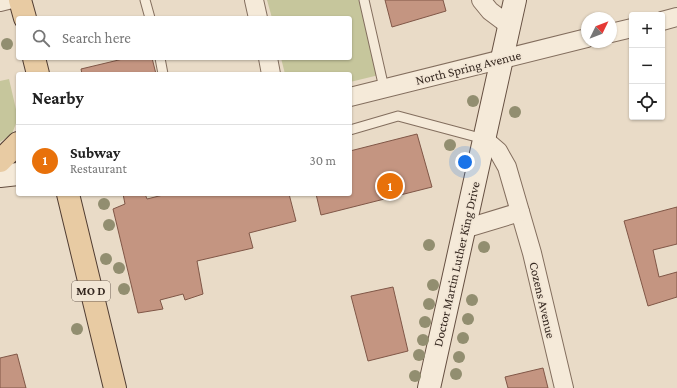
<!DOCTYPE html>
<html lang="en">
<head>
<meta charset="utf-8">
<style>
  body { margin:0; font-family:"Crimson Pro",serif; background:#f6f6f6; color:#222 }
  .controls { position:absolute; right:12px; top:12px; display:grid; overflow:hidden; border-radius:4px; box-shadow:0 1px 3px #0004 }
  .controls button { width:36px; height:36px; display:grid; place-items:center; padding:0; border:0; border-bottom:1px solid #e0e0e0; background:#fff; color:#222; font:20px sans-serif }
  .compass { position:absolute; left:581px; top:12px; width:36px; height:36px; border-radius:50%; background:#fff; box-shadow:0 1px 3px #0004; rotate:47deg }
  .you { position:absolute; left:465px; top:162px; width:14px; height:14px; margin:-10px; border:3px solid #fff; border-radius:50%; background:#1a73e8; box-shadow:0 0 0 6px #1a73e833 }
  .badge { display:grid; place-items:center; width:26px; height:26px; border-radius:50%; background:#0b8043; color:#fff; font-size:13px; font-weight:700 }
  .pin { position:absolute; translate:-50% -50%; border:2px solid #fff; box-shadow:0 1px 4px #0006 }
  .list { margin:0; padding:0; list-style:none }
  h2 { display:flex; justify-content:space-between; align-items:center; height:52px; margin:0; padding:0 16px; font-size:17px }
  h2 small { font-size:13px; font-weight:400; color:#767676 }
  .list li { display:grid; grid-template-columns:26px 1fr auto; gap:12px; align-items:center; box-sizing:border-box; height:72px; padding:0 16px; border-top:1px solid #e0e0e0 }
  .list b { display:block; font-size:15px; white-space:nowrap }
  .list p { margin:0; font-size:13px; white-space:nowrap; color:#767676 }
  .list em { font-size:13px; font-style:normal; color:#767676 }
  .icon { flex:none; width:22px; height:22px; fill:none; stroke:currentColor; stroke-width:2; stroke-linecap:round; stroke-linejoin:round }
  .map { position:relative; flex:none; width:677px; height:388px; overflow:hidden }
  .search { position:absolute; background:#fff; box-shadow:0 1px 3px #0004; left:16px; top:16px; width:336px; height:44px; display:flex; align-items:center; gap:10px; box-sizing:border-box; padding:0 14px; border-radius:4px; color:#767676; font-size:15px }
  .panel { position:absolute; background:#fff; box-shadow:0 1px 3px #0004; left:16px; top:72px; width:336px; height:124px; border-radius:4px }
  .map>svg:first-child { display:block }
  .green { fill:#c6c69c }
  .building { fill:#c49581; stroke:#805747 }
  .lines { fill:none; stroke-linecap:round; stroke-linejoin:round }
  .lane-casing { stroke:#836e5e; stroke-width:11 }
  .street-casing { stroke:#836e5e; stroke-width:20 }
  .secondary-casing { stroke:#654f41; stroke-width:24 }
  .primary-casing { stroke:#513d32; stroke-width:24 }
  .lane { stroke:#f5ead9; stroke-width:9 }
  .street { stroke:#f5ead9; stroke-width:18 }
  .secondary { stroke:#f5ead9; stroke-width:22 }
  .primary { stroke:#e8cba3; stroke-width:22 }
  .tree { fill:#928e70 }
  .labels { text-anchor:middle; stroke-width:3.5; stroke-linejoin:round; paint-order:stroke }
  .shield { fill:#f2e6d5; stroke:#6e6156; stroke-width:1 }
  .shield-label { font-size:12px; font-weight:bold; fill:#352820 }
  .street-label { font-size:13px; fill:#352820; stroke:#f2e6d5 }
</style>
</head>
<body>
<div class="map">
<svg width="677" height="388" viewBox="0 0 677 388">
  <rect width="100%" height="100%" fill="#e9dbc7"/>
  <!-- green -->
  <g class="green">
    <path d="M267,0H362L379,75L350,82V74H285L281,58H350V18H272Z"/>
    <path d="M9,79L18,118L12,134L0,142V81Z"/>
  </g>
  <!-- building -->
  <g class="building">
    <path d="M385,0H443L446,11L392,27Z"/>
    <path d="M127,58H152L156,74H82L81,69Z"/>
    <path d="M417,134L432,187L321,215L316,194H350V151Z"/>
    <path d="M123,194H145L147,199L167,194H289L296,221L249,233L253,248L197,261L203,294L185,300L183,294L160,300L163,309L138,313L113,209L125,204Z"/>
    <path d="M677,207V244L653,250L659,277L677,272V297L648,306L624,221Z"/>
    <path d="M393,287L408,351L368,361L351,296Z"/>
    <path d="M17,354L26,388H0V358Z"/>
    <path d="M543,368L548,388H508L505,377Z"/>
  </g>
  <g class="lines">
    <!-- lane casing -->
    <g class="lane-casing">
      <g id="lane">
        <path d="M145,0L150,18"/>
        <path d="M364,0L384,88"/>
        <path d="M160,58L163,74"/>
        <path d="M350,130L398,116L484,139"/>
      </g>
    </g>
    <!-- street casing -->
    <g class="street-casing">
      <g id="street">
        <path d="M254,0L258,18"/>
        <path d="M481,0L490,11L510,26"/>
        <path d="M0,2L8,0"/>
        <path d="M662,21L677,17"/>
        <path d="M611,33L632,28"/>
        <path d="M268,58L271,74"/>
        <path d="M350,97L587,38"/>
        <path d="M484,139L498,151L507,167L532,253L564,388"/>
        <path d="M464,229L520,212"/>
      </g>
    </g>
    <!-- secondary casing -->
    <g class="secondary-casing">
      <g id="secondary">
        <path d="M0,176L18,174"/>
        <path d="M429,388L515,0"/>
      </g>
    </g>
    <!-- primary casing -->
    <g class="primary-casing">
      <g id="primary">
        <path d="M20,0L25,18"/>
        <path d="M34,58L38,74"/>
        <path d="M0,161L18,143"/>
        <path d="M68,194L115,388"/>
      </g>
    </g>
    <!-- lane -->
    <use href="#lane" class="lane"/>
    <!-- street -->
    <use href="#street" class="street"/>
    <!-- secondary -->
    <use href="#secondary" class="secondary"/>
    <!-- primary -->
    <use href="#primary" class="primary"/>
  </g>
  <!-- trees -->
  <g class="tree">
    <circle cx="7" cy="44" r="6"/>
    <circle cx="473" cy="101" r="6"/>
    <circle cx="515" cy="112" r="6"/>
    <circle cx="450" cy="145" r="6"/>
    <circle cx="104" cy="204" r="6"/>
    <circle cx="109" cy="225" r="6"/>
    <circle cx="429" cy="245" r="6"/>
    <circle cx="484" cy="247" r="6"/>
    <circle cx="106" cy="259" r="6"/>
    <circle cx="119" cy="268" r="6"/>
    <circle cx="433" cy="285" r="6"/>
    <circle cx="124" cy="289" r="6"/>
    <circle cx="472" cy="300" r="6"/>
    <circle cx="429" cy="304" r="6"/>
    <circle cx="468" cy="319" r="6"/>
    <circle cx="425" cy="322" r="6"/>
    <circle cx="77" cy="329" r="6"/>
    <circle cx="463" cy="338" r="6"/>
    <circle cx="423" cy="340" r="6"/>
    <circle cx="419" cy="355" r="6"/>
    <circle cx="459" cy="357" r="6"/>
    <circle cx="456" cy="374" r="6"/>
    <circle cx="415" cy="376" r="6"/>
  </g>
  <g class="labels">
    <!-- shield labels -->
    <rect class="shield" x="72" y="281" width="38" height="20" rx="3"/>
    <g class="shield-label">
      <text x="91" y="295">MO D</text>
    </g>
    <!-- street labels -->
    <g class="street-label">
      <text transform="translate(468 67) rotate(-14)" y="5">North Spring Avenue</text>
      <text transform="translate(456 264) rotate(-77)" y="5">Doctor Martin Luther King Drive</text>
      <text transform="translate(543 300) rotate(77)" y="5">Cozens Avenue</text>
    </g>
  </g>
</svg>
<div class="controls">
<button>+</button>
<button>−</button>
<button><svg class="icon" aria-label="locate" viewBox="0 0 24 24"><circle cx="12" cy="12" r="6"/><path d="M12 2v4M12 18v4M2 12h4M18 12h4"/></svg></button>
</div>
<svg class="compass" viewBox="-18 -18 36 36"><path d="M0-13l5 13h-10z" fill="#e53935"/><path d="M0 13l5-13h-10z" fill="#767676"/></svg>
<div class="you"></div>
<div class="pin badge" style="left:390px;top:186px;background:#e8710a">1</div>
<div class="search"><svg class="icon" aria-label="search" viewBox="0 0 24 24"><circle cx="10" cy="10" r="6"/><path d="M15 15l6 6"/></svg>Search here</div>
<section class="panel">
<h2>Nearby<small></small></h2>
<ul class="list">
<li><span class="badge" style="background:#e8710a">1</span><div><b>Subway</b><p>Restaurant</p></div><em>30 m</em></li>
</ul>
</section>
</div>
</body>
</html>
